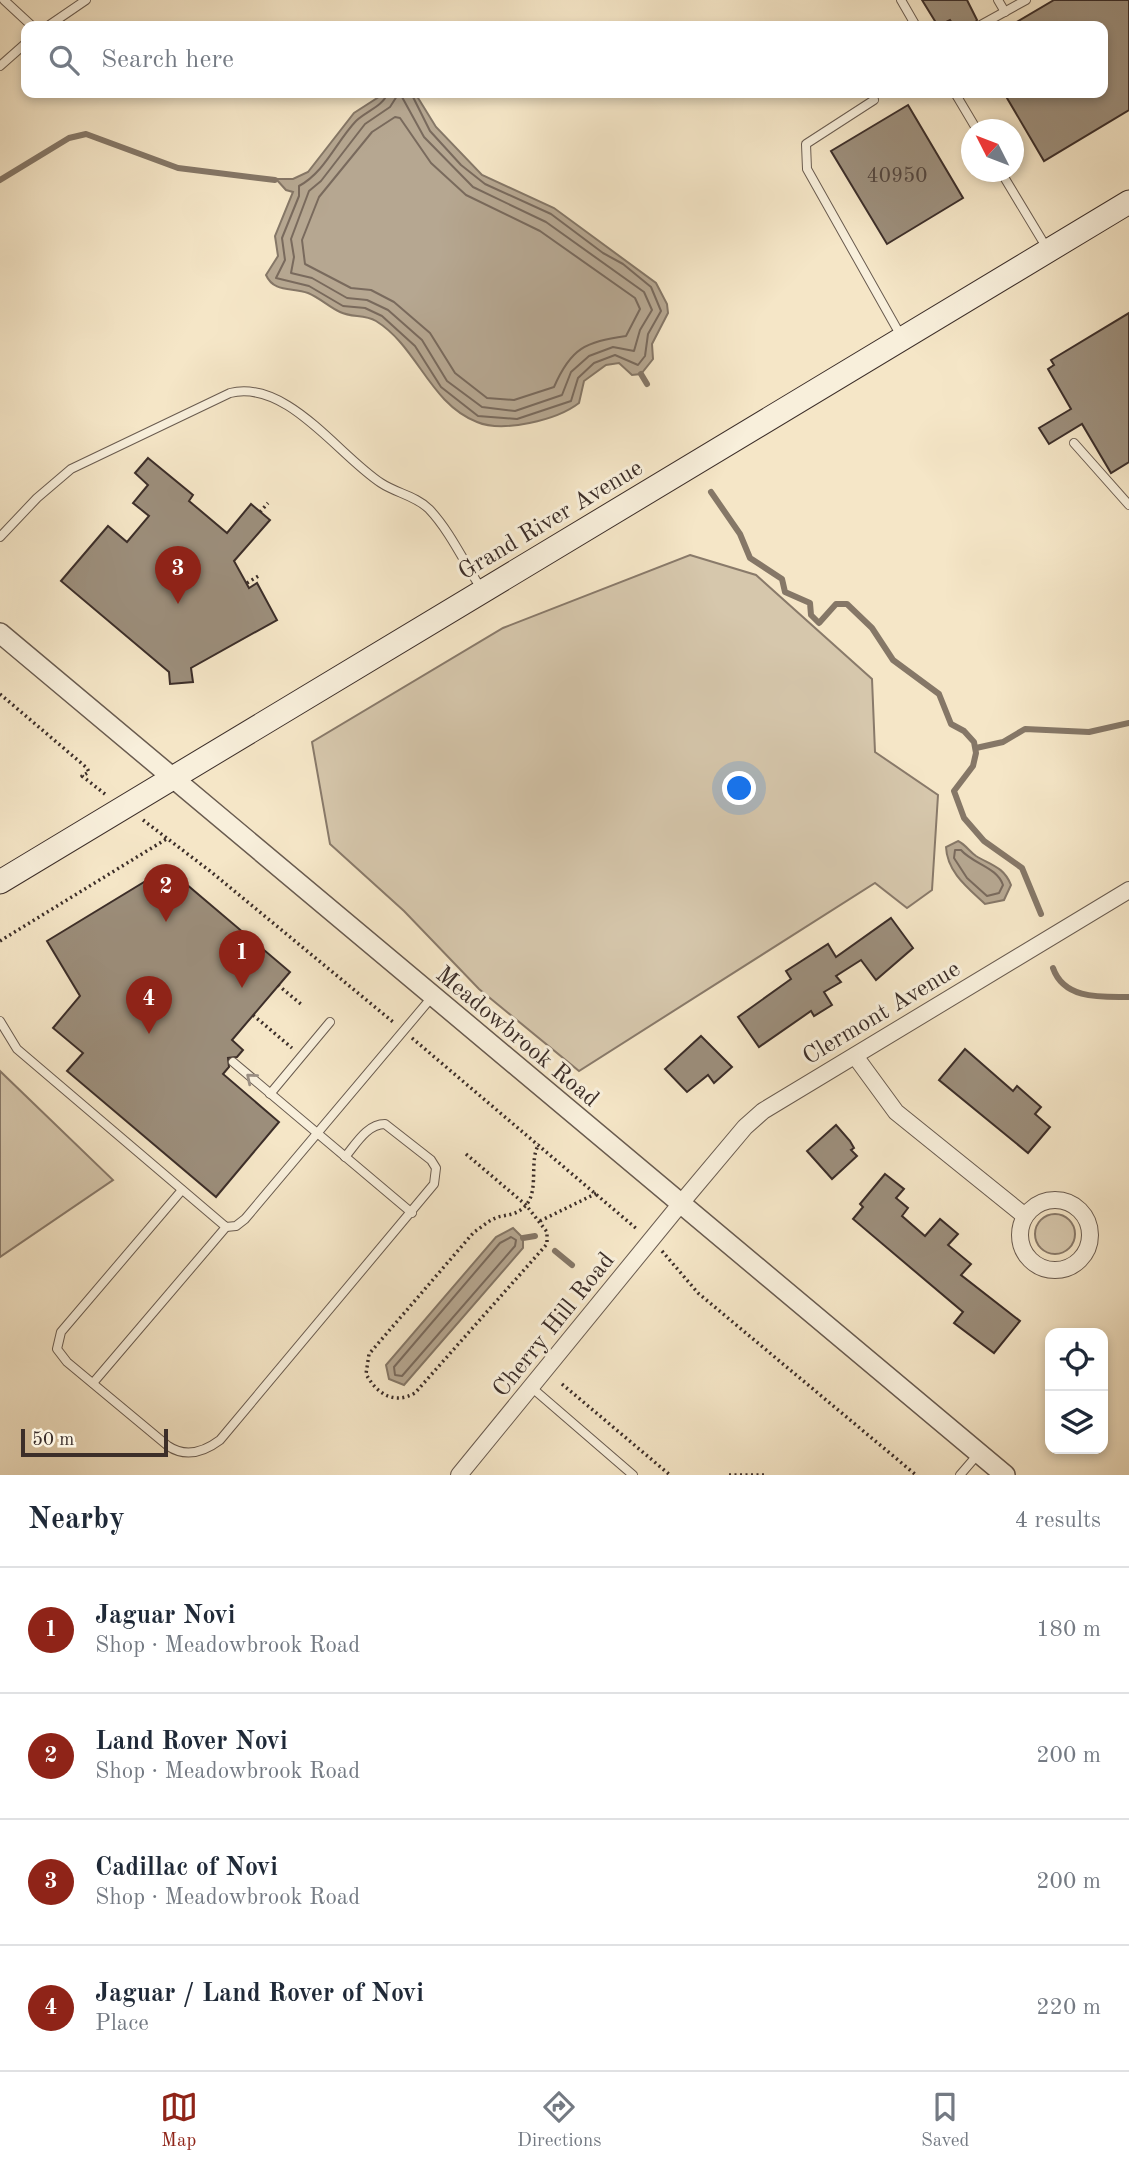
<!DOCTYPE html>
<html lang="en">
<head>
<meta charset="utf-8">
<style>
  body { margin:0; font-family:"Old Standard TT",serif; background:#f6f6f7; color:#1f2937 }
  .controls { position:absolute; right:21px; bottom:21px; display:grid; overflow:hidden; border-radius:14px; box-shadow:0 4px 10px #0003 }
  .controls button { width:63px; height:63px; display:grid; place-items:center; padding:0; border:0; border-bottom:2px solid #e0e1e3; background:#fff; color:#1f2937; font:35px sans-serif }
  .compass { position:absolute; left:961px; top:119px; width:63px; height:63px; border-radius:50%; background:#fff; box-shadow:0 4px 10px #0003; rotate:312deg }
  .scale { position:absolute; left:21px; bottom:18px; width:147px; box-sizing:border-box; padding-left:7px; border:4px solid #3c2e29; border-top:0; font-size:19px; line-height:24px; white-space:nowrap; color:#3c2e29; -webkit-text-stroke:5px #f8efdb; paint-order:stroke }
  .you { position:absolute; left:740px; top:789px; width:24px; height:24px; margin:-18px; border:5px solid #fff; border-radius:50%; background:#1a73e8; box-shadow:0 0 0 10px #1a73e833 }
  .badge { display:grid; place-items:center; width:46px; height:46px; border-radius:50%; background:#8f2418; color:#fff; font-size:23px; font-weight:700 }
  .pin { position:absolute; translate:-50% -58px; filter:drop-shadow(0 2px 4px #0008) }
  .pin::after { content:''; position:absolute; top:37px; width:24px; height:21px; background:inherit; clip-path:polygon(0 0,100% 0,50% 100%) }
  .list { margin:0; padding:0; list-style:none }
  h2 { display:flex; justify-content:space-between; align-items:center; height:91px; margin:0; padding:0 28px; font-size:30px }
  h2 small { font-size:23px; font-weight:400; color:#747a83 }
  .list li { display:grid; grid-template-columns:46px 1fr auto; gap:21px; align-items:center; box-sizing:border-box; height:126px; padding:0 28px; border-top:2px solid #e0e1e3 }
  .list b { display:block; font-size:26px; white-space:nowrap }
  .list p { margin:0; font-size:23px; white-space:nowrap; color:#747a83 }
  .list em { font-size:23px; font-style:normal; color:#747a83 }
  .icon { flex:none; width:38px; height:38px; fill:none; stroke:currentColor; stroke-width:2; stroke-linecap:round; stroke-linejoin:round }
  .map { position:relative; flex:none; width:1129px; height:1475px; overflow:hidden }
  .search { position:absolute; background:#fff; box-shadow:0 4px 10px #0003; left:21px; right:21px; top:21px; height:77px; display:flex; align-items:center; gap:18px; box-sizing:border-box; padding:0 24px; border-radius:14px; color:#747a83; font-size:26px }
  .sheet { height:595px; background:#fff }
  nav { display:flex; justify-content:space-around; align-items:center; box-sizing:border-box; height:98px; border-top:2px solid #e0e1e3; background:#fff; font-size:19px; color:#747a83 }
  nav a { display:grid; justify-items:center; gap:4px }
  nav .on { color:#8f2418 }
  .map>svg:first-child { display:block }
  .green { fill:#d6c7ac; stroke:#897a6a; stroke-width:2 }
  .water { fill:#b6a791; stroke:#857767; stroke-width:2 }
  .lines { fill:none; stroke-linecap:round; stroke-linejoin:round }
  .shore { stroke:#796a5d; stroke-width:2 }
  .stream { stroke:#857767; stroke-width:6 }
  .building { fill:#9c8e7b; stroke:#3c2e29; stroke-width:2 }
  .service-casing { stroke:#6a5c50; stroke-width:10 }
  .minor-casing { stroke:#6a5c50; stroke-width:18 }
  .tertiary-casing { stroke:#6a5c50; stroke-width:22 }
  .secondary-casing { stroke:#3c2e29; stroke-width:25 }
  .path { stroke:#3c2e29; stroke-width:3.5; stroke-dasharray:2 3.5; stroke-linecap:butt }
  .service { stroke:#f8efdb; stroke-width:8 }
  .minor { stroke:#f8efdb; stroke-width:16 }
  .tertiary { stroke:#f8efdb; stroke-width:19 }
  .secondary { stroke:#f8efdb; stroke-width:23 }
  .oneway { stroke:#9a8e82 }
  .labels { text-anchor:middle; stroke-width:6; stroke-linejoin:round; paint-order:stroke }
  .number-label { font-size:21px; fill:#54463e }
  .street-label { font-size:24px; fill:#3c2e29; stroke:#f8efdb }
</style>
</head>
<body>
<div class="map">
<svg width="1129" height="1475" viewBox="0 0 1129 1475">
  <rect width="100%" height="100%" fill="#f5e6c7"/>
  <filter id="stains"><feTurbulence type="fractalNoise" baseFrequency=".00286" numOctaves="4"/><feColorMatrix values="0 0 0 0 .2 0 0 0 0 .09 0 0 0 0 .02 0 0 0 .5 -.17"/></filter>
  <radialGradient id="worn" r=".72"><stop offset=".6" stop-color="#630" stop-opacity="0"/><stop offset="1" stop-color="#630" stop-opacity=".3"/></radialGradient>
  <!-- green -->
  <g class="green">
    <path d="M690,555L756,575L872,679L875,752L938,795L932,890L907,908L875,883L579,1071L479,989L404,911L330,844L312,742L503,628Z"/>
    <path d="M0,1071L113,1180L0,1257Z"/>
    <circle cx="1055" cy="1234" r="20"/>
  </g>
  <!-- water -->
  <g class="water">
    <path d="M385,93H415L436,127L482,175L554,208L656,283L667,304L668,313L652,344L653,359L641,374L632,375L619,363L606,365L584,381L579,403C557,420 503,433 477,422C429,403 418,347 376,321C364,314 352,318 340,312C329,307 320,298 308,293C292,287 274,293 266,275L278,256L275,236L293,192L286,190L276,179H293L308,172L354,113Z"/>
    <path d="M958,841C966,845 969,851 976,856C991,865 1004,867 1011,885L1004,900L985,904C968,888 947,872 946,847Z"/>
    <path d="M513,1228L523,1238V1248L404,1385L389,1379L386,1365L496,1237Z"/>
  </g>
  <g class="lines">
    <!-- shore -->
    <g class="shore">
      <path d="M387,93C385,105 365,112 356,121C336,142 325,172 299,186V196L282,238L285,260L276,278L309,286L343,306L365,308L382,316L415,346L441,387L478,416L517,419L571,401L578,378L594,363L615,355L638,365L645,356L648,334L661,311L651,287L623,264L603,253L551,214L485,184L461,165L430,131L411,93"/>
      <path d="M397,96L402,97L424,137L473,187L546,222L644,292L652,310L640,330L634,351L613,347L589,356L571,372L562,395L515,411L482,407L447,381L422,340L388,310L367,300L347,298L312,278L291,273L294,257L291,239L309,191L321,181L365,124L390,107Z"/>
      <path d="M395,117L400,118L431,163L466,195L540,231L635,298L640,309L626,336C585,342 571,348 554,387L514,400L487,398L455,373L430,333L394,302L371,290L351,288L305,264L302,240L319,197L372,132Z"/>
      <path d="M955,850H961C973,864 997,867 1003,885L999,893L987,896L967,878L954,858Z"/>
      <path d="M511,1237L516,1240L515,1246L402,1376L395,1375L394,1367L500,1243Z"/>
    </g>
    <!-- stream -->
    <g class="stream">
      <path d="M0,180L69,138L86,134L178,168L275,180"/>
      <path d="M641,374L647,384"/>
      <path d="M711,492L740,534L750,558L782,579L785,592L810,603L811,615L819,623L836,604H847L872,628L893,660L939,694L951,724L964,731L974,742L976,753L973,766L954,791L964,818L984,841L1022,868L1041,914"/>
      <path d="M976,748L1003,742L1025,729L1089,732L1129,723"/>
      <path d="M1053,968C1064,1000 1102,997 1129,997"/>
      <path d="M523,1238L535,1236"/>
      <path d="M555,1251L572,1265"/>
    </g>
  </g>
  <!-- building -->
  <g class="building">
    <path d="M922,0H967L977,20L973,26H954L950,20L938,26Z"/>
    <path d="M1054,0H1129V110L1044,161L1004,93H1103V26H1010Z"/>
    <path d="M908,105L963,198L887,244L831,151Z"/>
    <path d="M1129,313V462L1111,473L1082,424L1049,444L1039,428L1071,409L1048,369L1054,365L1051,360Z"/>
    <path d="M148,458L193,495L189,501L227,533L251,504L270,520L234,561L249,588L257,583L277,620L191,668L193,682L170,684L169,672L61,581L108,526L127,542L149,516L133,503L148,485L135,473Z"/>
    <path d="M154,876L179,878L290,972L232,1040L243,1050L237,1057L228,1058L229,1067L223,1074L279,1122L216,1197L67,1071L83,1053L53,1028L80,996L47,941Z"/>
    <path d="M891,918L913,948L876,980L861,960L836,976L841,982L824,992L832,1005L814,1016L811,1011L759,1047L738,1017L791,979L786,971L828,944L836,957Z"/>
    <path d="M701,1036L732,1067L714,1083L708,1075L687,1092L665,1069Z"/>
    <path d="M965,1049L1013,1091L1017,1086L1041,1107L1035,1114L1050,1127L1028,1153L939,1080Z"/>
    <path d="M836,1125L850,1141L854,1148L851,1150L857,1156L832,1179L807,1151Z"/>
    <path d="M885,1174L904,1189L896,1198L908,1208L902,1216L925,1236L940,1219L958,1234L948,1245L971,1264L961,1275L1020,1321L994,1353L954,1323L963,1312L853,1219L863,1207L860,1204Z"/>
  </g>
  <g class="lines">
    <!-- service casing -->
    <g class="service-casing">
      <g id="service">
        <path d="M4,0L32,26"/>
        <path d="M901,0L916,26"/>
        <path d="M998,0L1005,12"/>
        <path d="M48,26L86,0"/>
        <path d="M979,26L1026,0"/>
        <path d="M0,66L26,43"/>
        <path d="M955,93L977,130"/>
        <path d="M874,100L806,144L807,169L901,336"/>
        <path d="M1001,172L1048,250"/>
        <path d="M1074,443L1129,505"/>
        <path d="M0,537L37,498L71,469L230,393C287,379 338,455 381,483C396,493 416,496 429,509C450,531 465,564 482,590"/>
        <path d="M0,1021L17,1049L226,1227L236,1226L245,1219L432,997"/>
        <path d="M233,1062L412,1213"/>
        <path d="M270,1094L330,1022"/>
        <path d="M182,1190L61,1332L57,1349L67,1362L168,1446C186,1458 204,1452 220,1440L434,1184L436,1168L431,1160L385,1124C367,1124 356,1144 345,1157"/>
        <path d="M93,1383L226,1227"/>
        <path d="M531,1387L633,1475"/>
        <path d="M960,1475L979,1453"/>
      </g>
    </g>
    <!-- minor casing -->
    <g class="minor-casing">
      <g id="minor">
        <path d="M855,1056L896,1112L1025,1216"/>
        <circle cx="1055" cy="1235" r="35"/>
        <path d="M459,1475L682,1202L745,1127L763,1111L1129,890"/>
      </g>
    </g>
    <!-- tertiary casing -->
    <g class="tertiary-casing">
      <path id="tertiary" d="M0,633L1005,1475"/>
    </g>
    <!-- secondary casing -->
    <g class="secondary-casing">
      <path id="secondary" d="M0,882L1129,202"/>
    </g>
    <!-- path -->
    <g class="path">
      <path d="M260,512L268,503"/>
      <path d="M247,583L260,575"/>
      <path d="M0,694L87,768L89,772L82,776L105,794"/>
      <path d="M143,820L210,871L393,1022"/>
      <path d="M0,941L168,838"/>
      <path d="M278,985L302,1005"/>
      <path d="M253,1015L292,1048"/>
      <path d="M412,1038L638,1230"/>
      <path d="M466,1154L526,1205L547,1232V1244L415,1393C394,1405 377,1394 366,1374L369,1354L474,1232C482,1227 489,1220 498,1217C505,1215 513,1215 519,1211C543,1197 527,1163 539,1144"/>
      <path d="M540,1221L597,1193"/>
      <path d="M662,1251L698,1293L916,1475"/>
      <path d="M562,1384L670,1475"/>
      <path d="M729,1475H764"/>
    </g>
    <!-- service -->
    <use href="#service" class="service"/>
    <!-- minor -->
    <use href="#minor" class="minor"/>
    <!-- tertiary -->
    <use href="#tertiary" class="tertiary"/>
    <!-- secondary -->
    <use href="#secondary" class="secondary"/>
  </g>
  <!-- one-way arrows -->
  <defs><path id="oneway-chevron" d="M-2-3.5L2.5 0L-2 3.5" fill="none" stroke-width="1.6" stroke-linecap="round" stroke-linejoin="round" transform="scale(1.75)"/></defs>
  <use class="oneway" href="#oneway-chevron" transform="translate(251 1078) rotate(-140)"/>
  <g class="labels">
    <!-- number labels -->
    <g class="number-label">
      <text x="897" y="182">40950</text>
    </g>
    <!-- street labels -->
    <g class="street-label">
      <text transform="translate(550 519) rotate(-31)" y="8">Grand River Avenue</text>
      <text transform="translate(881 1012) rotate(-31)" y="8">Clermont Avenue</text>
      <text transform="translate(518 1036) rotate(40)" y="8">Meadowbrook Road</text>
      <text transform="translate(553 1324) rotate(-51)" y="8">Cherry Hill Road</text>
    </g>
  </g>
  <rect width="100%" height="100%" filter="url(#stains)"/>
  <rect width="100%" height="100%" fill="url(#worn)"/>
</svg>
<div class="controls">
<button><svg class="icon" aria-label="locate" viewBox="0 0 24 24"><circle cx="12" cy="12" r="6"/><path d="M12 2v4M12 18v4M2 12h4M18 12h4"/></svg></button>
<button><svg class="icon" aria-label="layers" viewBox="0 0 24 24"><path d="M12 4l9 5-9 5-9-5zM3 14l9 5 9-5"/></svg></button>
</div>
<svg class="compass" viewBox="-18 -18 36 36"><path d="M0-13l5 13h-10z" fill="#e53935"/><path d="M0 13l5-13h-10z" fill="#747a83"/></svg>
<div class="scale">50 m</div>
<div class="you"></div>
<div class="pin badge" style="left:242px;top:988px">1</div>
<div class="pin badge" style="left:166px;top:922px">2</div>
<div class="pin badge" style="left:178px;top:604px">3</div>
<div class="pin badge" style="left:149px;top:1034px">4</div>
<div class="search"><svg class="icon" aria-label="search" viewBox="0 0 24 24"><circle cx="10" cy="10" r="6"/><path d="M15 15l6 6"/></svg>Search here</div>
</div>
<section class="sheet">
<h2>Nearby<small>4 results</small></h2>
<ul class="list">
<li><span class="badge">1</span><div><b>Jaguar Novi</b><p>Shop · Meadowbrook Road</p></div><em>180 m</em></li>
<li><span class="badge">2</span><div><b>Land Rover Novi</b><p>Shop · Meadowbrook Road</p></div><em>200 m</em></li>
<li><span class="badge">3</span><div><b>Cadillac of Novi</b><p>Shop · Meadowbrook Road</p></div><em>200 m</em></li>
<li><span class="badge">4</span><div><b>Jaguar / Land Rover of Novi</b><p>Place</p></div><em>220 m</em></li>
</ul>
</section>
<nav>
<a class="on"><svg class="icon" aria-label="map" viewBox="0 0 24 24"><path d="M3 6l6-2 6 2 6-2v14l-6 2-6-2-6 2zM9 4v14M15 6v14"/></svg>Map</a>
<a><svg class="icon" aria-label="directions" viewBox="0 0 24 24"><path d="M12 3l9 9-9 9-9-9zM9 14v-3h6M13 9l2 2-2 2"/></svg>Directions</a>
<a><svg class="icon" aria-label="saved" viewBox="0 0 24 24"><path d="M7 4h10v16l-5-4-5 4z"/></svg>Saved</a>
</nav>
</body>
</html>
